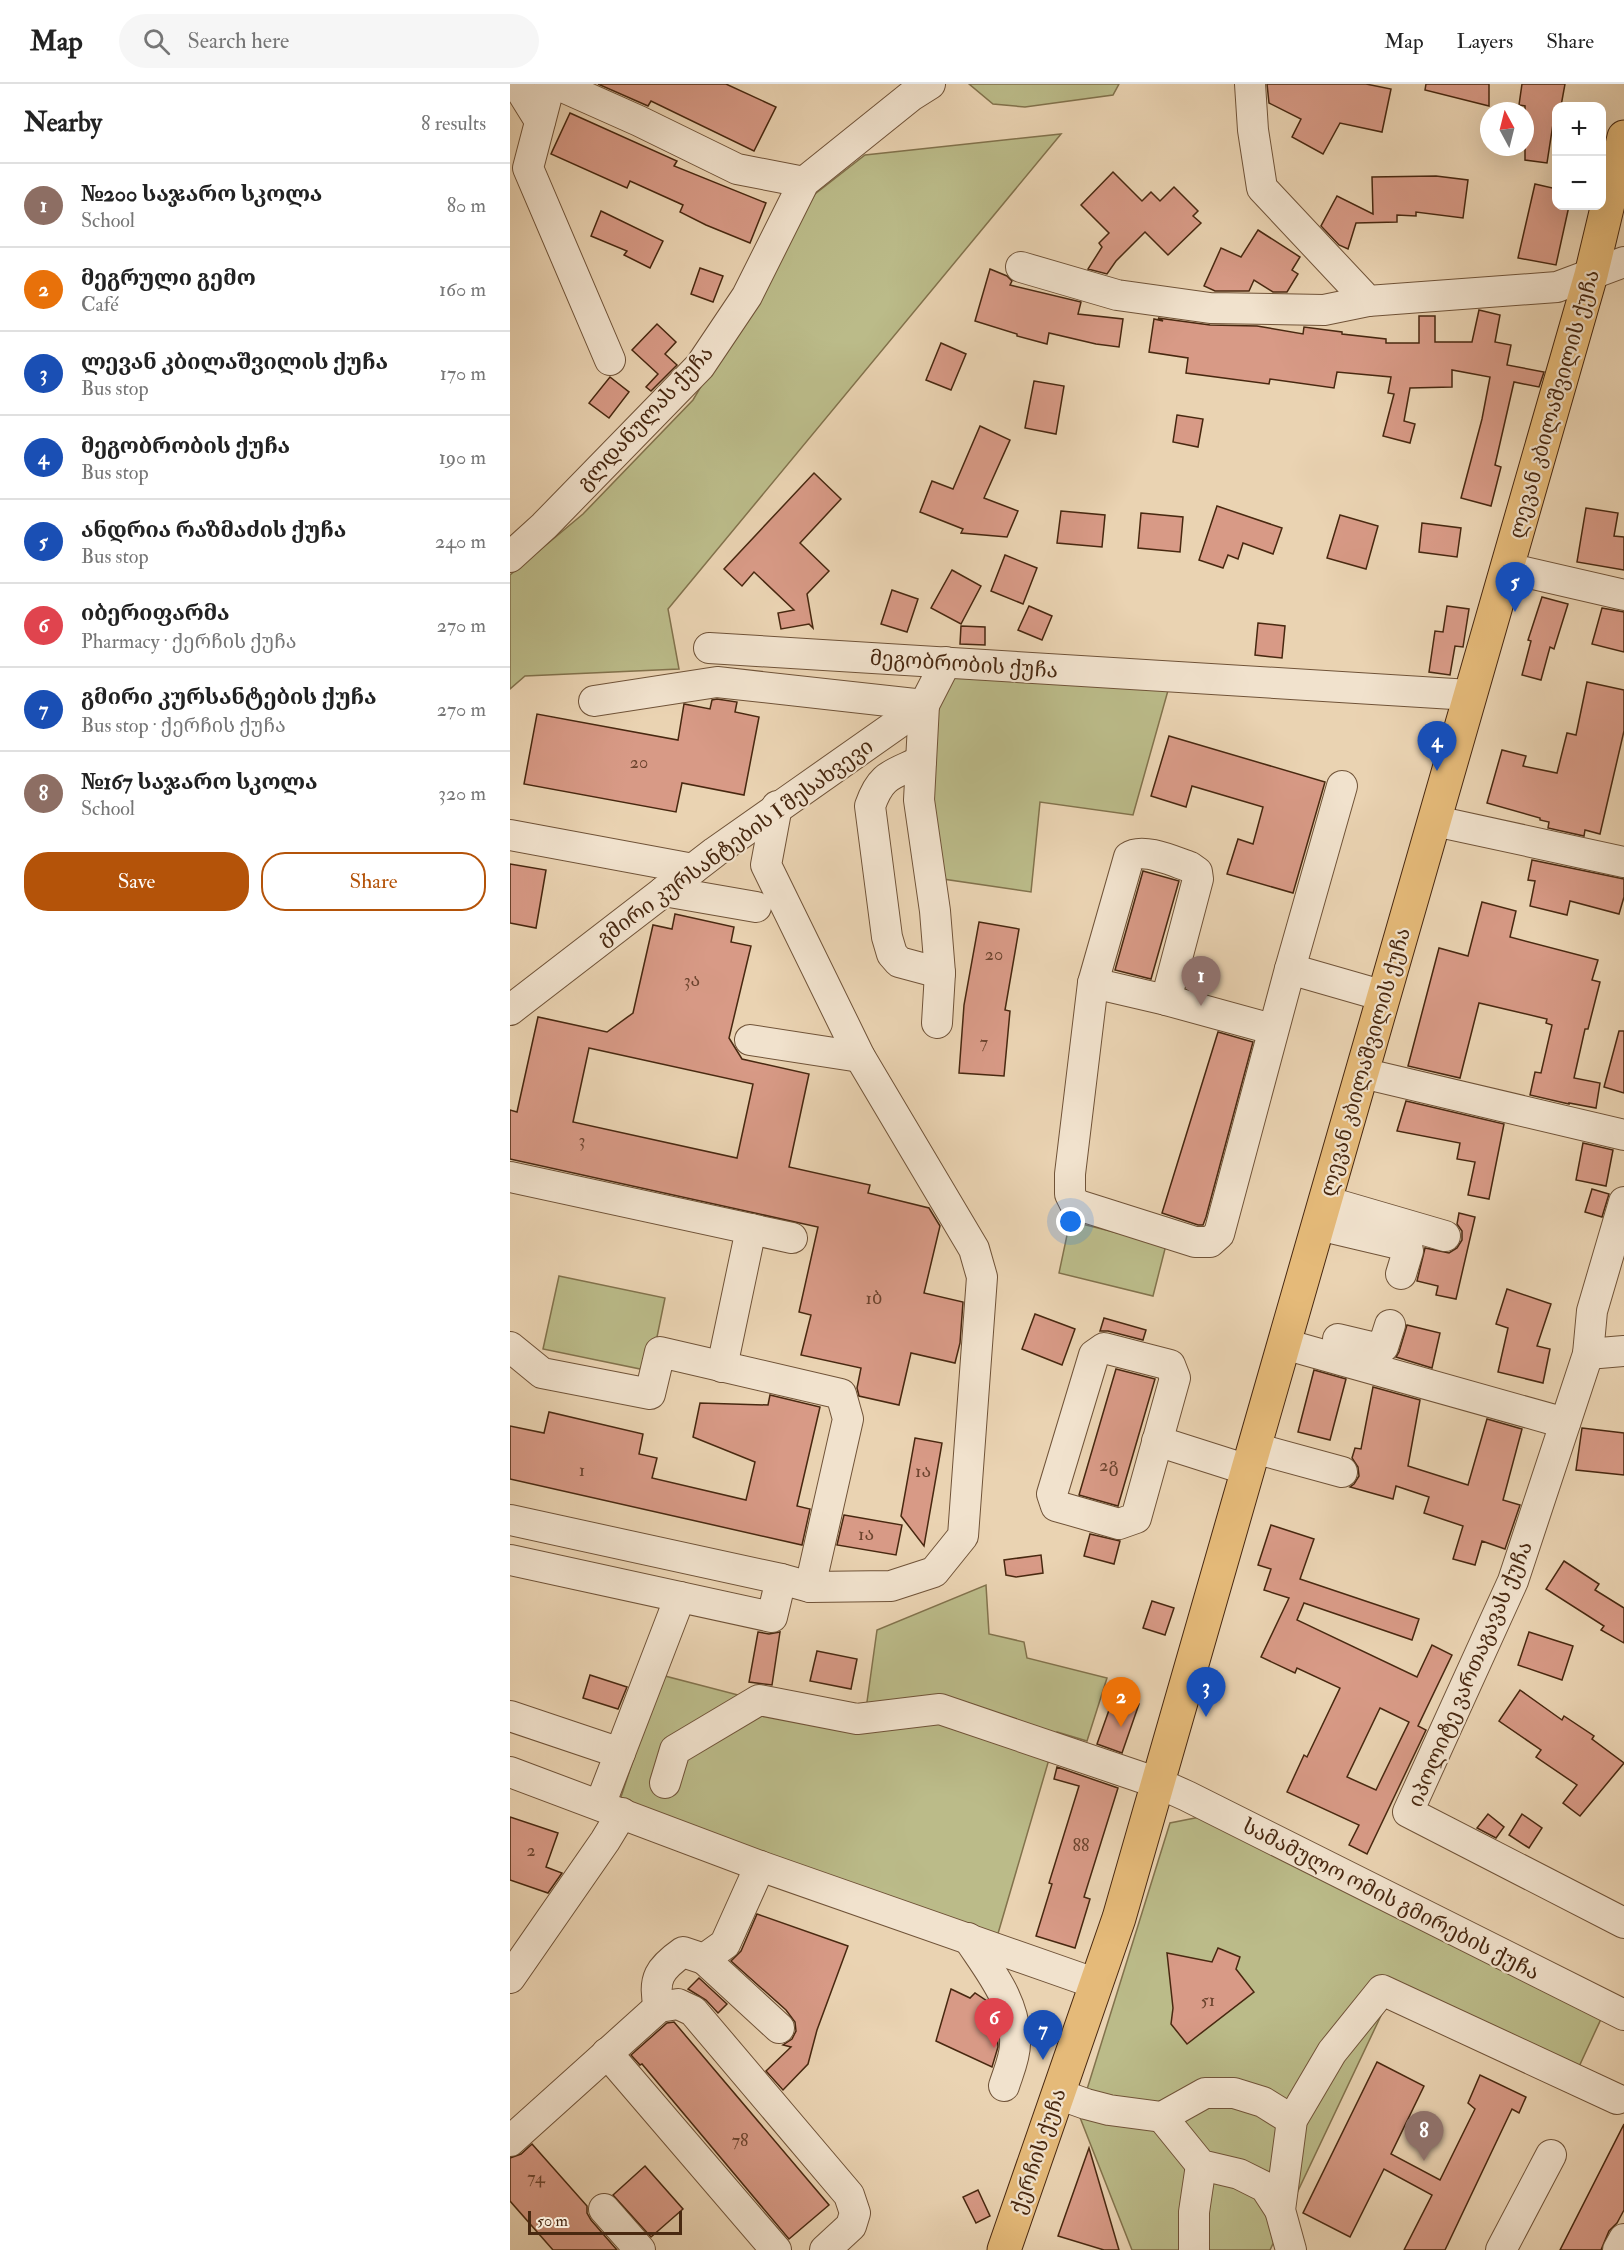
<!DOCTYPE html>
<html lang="en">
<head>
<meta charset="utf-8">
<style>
  body { margin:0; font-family:"IM FELL Double Pica","Noto Serif Georgian",serif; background:#f6f6f6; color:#222 }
  .controls { position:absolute; right:18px; top:18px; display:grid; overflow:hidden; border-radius:12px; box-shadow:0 6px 24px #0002 }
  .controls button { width:54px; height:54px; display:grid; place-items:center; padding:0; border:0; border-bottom:2px solid #e0e0e0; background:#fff; color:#222; font:30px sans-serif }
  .compass { position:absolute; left:970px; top:18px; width:54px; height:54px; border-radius:50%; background:#fff; box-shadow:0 6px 24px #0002; rotate:353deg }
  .scale { position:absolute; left:18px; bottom:15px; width:154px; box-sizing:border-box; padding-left:6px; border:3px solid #482810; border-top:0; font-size:16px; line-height:21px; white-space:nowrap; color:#482810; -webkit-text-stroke:4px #f1e2cd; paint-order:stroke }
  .you { position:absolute; left:561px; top:1138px; width:21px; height:21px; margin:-15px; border:4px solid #fff; border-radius:50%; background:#1a73e8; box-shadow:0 0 0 9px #1a73e833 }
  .badge { display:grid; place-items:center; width:39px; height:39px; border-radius:50%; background:#b45309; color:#fff; font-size:20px; font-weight:700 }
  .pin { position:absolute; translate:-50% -50px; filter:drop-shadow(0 2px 3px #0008) }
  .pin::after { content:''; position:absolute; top:32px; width:21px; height:18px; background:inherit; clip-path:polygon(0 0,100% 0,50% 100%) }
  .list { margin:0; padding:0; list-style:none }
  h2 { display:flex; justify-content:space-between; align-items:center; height:78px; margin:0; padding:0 24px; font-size:26px }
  h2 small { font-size:20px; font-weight:400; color:#767676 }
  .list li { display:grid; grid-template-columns:39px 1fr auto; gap:18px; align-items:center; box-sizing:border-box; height:84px; padding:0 24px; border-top:2px solid #e0e0e0 }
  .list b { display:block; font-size:22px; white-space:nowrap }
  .list p { margin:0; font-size:20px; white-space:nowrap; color:#767676 }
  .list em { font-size:20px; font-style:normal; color:#767676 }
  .actions { display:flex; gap:12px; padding:18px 24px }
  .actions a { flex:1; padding:14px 0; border:2px solid #b45309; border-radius:24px; text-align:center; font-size:21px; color:#b45309 }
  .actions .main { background:#b45309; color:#fff }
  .icon { flex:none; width:33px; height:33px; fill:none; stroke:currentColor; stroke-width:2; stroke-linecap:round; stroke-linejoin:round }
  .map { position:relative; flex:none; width:1114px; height:2166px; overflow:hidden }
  header { display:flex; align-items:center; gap:36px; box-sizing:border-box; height:84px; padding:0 30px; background:#fff; border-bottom:2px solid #e0e0e0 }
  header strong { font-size:28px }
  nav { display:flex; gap:33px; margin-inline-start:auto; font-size:21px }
  .search { width:420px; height:54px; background:#f6f6f6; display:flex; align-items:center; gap:15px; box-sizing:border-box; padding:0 21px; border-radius:33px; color:#767676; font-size:22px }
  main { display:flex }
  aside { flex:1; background:#fff }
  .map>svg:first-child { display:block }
  .green { fill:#bbbb89; stroke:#82724c; stroke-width:1.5 }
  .building { fill:#d89a86; stroke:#482810; stroke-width:1.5; fill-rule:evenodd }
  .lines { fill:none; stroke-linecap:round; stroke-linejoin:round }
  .minor-casing { stroke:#705338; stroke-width:32 }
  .major-casing { stroke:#482810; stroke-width:35 }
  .minor { stroke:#f1e2cd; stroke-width:30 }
  .major { stroke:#e5ba79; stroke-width:33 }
  .labels { text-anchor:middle; stroke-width:4.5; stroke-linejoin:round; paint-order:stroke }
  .number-label { font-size:18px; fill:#6c442e }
  .street-label { font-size:21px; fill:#482810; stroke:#f1e2cd }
</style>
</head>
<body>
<header>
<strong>Map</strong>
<div class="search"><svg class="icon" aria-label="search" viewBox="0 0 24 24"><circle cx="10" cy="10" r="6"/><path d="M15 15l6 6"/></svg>Search here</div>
<nav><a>Map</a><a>Layers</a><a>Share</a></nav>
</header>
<main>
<aside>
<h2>Nearby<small>8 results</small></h2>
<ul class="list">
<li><span class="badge" style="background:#8d6e63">1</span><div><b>№200 საჯარო სკოლა</b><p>School</p></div><em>80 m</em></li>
<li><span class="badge" style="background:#e8710a">2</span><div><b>მეგრული გემო</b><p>Café</p></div><em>160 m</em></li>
<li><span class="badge" style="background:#1a4fb4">3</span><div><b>ლევან კბილაშვილის ქუჩა</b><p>Bus stop</p></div><em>170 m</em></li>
<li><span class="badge" style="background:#1a4fb4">4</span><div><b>მეგობრობის ქუჩა</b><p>Bus stop</p></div><em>190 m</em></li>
<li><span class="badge" style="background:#1a4fb4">5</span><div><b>ანდრია რაზმაძის ქუჩა</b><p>Bus stop</p></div><em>240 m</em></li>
<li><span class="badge" style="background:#e0444e">6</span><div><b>იბერიფარმა</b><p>Pharmacy · ქერჩის ქუჩა</p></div><em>270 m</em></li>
<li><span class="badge" style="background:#1a4fb4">7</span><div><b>გმირი კურსანტების ქუჩა</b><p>Bus stop · ქერჩის ქუჩა</p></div><em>270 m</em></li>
<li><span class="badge" style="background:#8d6e63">8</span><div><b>№167 საჯარო სკოლა</b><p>School</p></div><em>320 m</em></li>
</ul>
<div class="actions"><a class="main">Save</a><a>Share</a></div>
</aside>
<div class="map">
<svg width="1114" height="2166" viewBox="0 0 1114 2166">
  <rect width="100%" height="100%" fill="#ead3b2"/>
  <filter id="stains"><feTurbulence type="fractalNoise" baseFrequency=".00333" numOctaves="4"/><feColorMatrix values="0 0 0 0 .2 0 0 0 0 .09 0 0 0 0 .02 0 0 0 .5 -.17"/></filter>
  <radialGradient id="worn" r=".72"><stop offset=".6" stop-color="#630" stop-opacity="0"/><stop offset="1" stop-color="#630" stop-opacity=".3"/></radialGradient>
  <!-- green -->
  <g class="green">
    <path d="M459,0H609L603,11L515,23L483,20Z"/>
    <path d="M551,50L158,525L169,585L15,592L0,605V491L73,430L183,316L305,110L355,71Z"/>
    <path d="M438,587L659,603L623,731L530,718L521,808L433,795L416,666Z"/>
    <path d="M560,1137L656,1161L643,1212L549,1189Z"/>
    <path d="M49,1192L155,1214L140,1287L33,1265Z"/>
    <path d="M476,1501L479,1550L514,1558L517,1574L597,1594L577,1657L547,1648L487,1853L109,1719L151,1591L340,1640L356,1625L367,1546Z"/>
    <path d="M690,1733L1091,1935L1067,1987L885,1902L760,2166H622L569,2031L660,1739Z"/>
  </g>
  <!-- building -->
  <g class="building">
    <path d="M88,0H216L266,23L244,67L141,17L138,22Z"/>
    <path d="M757,0H856L881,5L872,48L830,39L813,70L782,53L791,35L759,19Z"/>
    <path d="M916,0H979V22L915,6Z"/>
    <path d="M1012,0H1055L1051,22H1047V27H1045L1037,79L1015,76V22L1009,21Z"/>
    <path d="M60,29L167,77L164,82L256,119L240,159L196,141L170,128L173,121L120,97L117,104L41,70Z"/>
    <path d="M603,88L632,117L641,108L650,117L664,103L688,127L683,132L691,139L658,171L635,148L606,177L597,190L578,185L592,163L589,159L599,149L571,121Z"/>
    <path d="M926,92L958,96L953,134L906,128V132L887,131V138L846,139L838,165L829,161L811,142L827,112L863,130L862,93Z"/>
    <path d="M1025,100L1047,105V122H1059L1046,181L1008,174Z"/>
    <path d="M91,127L153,157L140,184L114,171L117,167L81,152Z"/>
    <path d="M748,146L790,173L782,186L788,190L777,208H763L744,196L739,207H705L694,202L711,164L731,173Z"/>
    <path d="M190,184L213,192L203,218L181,210Z"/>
    <path d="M480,185L497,192L502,197L500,201L571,218L568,230L613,235L609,263L586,260L539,249L537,260L507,252V250L465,237Z"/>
    <path d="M969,226L990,231L985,258L1001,261L997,281L1034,288L1029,303L1004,298L985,381L991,383L981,422L951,414L972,335L980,293L942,286V303L900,304L894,337L905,340L900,359L873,352L884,310L878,309L881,293L827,288L824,304L760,295L759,300L676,289L678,274L639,268L644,235L653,237L648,234L700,241L747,242L793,250L794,243L832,248V250L876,255V259H909V232H925V258H962Z"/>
    <path d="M147,240L166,258L155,270L167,281L141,307L136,303L148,290L122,266Z"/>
    <path d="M431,259L456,270L441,306L416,296Z"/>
    <path d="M100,293L119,308L99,334L79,319Z"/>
    <path d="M524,297L554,302L546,350L515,344Z"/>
    <path d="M667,331L693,335L688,363L663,358Z"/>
    <path d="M470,342L500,356L474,414L508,427L497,453L451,449L453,445L410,428L422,397L443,405Z"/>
    <path d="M304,389L331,415L290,459L319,487L297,510L303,544L299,540L271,545L268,529L284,526L244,488L232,502L214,485Z"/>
    <path d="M707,422L772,444L763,470L733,459L728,475L718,471L713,484L689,476Z"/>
    <path d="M1076,424L1108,429L1104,452L1114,453V486L1067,478Z"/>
    <path d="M551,427L595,431L592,463L547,459Z"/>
    <path d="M631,429L673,433L670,468L628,464Z"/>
    <path d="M830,431L868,442L856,485L817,474Z"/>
    <path d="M912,439L951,444L947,473L909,468Z"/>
    <path d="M495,471L527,484L513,520L481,507Z"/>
    <path d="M442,486L471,502L451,540L421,524Z"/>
    <path d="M382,506L408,515L397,548L371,540Z"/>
    <path d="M1032,513L1058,520L1044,565L1040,563L1031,596L1012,591L1021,557L1018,556Z"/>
    <path d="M519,522L542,532L532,556L508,546Z"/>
    <path d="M937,522L959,525L953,563L945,562L940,591L919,588L925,547L933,548Z"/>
    <path d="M1092,524L1114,528V568L1082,560Z"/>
    <path d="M748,539L775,542L772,574L745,571Z"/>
    <path d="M451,542L475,543V561L450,560Z"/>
    <path d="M1077,598L1114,606V647L1090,750L1075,746L1074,752L1038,744L1039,738L1030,736V734L977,719L992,666L1016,672L1013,682L1047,689L1057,649L1066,651Z"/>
    <path d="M207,615L227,618L225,628L249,633L234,711L172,699L166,728L14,700L27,630L168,656L174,620L200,625L202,616Z"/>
    <path d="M659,652L815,698L783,809L717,790L728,755L743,760L753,723L682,702L676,723L641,712Z"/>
    <path d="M1022,776L1114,795V813L1109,830L1060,817L1057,831L1020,822L1025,797L1018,796Z"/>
    <path d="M0,780L36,786L26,844L0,839Z"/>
    <path d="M633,787L669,797L641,895L605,886Z"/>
    <path d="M972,818L1006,827L1000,853L1088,876L1082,896L1090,898L1078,945H1075L1064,994L1090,999L1086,1024L1059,1019V1020L1020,1011L1025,988L1031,989L1042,941L1036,939L1037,935L969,919L950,994L898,982L929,864L958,872Z"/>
    <path d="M165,830L224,843L221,858L241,862L219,954L232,975L299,990L279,1083L360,1101L358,1109L419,1124L430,1142L414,1209L453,1218L450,1259L445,1279L401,1269L389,1321L349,1312L347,1304L351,1284L291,1271L301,1231L289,1228L308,1143L0,1075V1026L7,1028L28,933L97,948L123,929L143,841L162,845ZM79,964L243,1000L227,1074L63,1038Z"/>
    <path d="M469,838L509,845L495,926L500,927L494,992L449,989L454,921Z"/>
    <path d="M1109,947H1114V1009L1094,1003Z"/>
    <path d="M708,948L743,958L696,1133L693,1141H688L652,1129Z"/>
    <path d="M896,1017L994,1040L979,1115L958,1111L965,1078L947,1075L950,1059L887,1047Z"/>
    <path d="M1073,1059L1103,1066L1096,1102L1066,1096Z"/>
    <path d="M1082,1105L1099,1110L1092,1133L1075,1128Z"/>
    <path d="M949,1129L965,1133L946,1215L926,1211L928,1202L907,1197L915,1164L939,1169L947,1164L952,1156V1147L947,1140Z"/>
    <path d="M997,1205L1041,1220L1027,1262L1040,1265L1033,1299L988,1288L998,1244L986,1240Z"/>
    <path d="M525,1230L565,1245L552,1281L512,1265Z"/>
    <path d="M594,1234L636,1246L633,1256L598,1247H590Z"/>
    <path d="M897,1241L930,1249L922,1284L886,1273L889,1268Z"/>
    <path d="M606,1285L645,1295L608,1422L569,1411Z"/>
    <path d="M804,1286L836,1295L820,1356L788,1348Z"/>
    <path d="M863,1303L910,1316L898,1382L958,1401L977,1335L1012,1345L993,1416L1010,1421L995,1465L972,1457L965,1481L943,1475L953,1442L914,1429L919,1413L886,1402L883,1415L840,1403L844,1400L849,1392L848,1383L842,1374L845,1364L851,1365Z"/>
    <path d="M260,1311L310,1323L287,1422L300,1425L292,1461L0,1395V1342L34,1349L39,1328L133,1350L129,1370L147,1374L142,1394L236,1416L245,1378L183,1353L190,1319L258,1321Z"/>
    <path d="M1072,1344L1114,1349V1391L1066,1386Z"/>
    <path d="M405,1354L432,1359L414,1462L391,1432Z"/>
    <path d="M334,1431L392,1441L386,1471L327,1461Z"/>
    <path d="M761,1441L804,1455L790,1495L909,1535L902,1556L794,1519L787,1536L907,1593L922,1561L942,1571L908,1642L916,1646L857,1770L839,1761L849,1741L777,1708L794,1671L797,1673L830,1604L787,1584L785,1589L751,1573L779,1514L754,1506L761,1485L748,1481ZM870,1624L899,1638L866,1706L837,1693Z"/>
    <path d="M580,1450L610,1457L604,1480L574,1472Z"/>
    <path d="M531,1471L533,1489L506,1493L496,1491L494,1476Z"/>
    <path d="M1054,1477L1089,1500L1085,1506L1114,1524V1559L1091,1546L1094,1542L1036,1505Z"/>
    <path d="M642,1517L664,1524L655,1551L633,1544Z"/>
    <path d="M248,1548L259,1550L270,1548L262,1601L239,1598Z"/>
    <path d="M1019,1548L1063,1562L1052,1596L1008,1581Z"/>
    <path d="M307,1567L347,1575L341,1605L300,1597Z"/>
    <path d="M80,1591L117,1603L108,1625L73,1614Z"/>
    <path d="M1010,1606L1052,1636L1054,1632L1084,1652L1082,1655L1114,1679L1070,1732L1053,1719L1067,1701L1026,1673L1031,1666L989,1637Z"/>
    <path d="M604,1612L629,1620L612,1669L587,1660Z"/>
    <path d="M547,1683L608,1704L574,1813L580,1815L565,1864L526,1852L542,1800L539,1799L569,1702L544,1695Z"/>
    <path d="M978,1730L994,1743L986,1754L967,1744Z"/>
    <path d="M1012,1730L1032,1744L1019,1764L999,1751Z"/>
    <path d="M0,1733L48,1749L36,1783L52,1789L38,1809L0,1796Z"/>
    <path d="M247,1830L338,1862L307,1946L298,1980L273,2006L256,1987L281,1963L273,1961L282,1955L286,1947L285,1938L276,1926L221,1877L231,1867Z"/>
    <path d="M708,1864L730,1873L726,1885L744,1908L677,1960L661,1940L663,1924L657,1869L702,1878Z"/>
    <path d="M189,1894L217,1920L208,1929L196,1916L178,1905Z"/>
    <path d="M441,1905L460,1914L465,1909L477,1917L487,1947L488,1963L482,1983L426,1957Z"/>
    <path d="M164,1938L319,2121L279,2155L132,1980L130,1981L121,1971L157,1939Z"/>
    <path d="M867,1978L914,2002L881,2070L930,2096L965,2025L958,2019L970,1991L1016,2013L1009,2029L1002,2025L935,2166H894L922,2111L874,2085L840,2153L793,2129Z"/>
    <path d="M1114,2040V2126L1107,2139L1099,2147L1091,2166H1050Z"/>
    <path d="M22,2060L77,2122V2129L81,2136L107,2166H43L0,2117V2074L11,2070Z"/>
    <path d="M579,2064L609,2166H594L548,2152Z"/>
    <path d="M135,2082L173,2125L141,2153L103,2111Z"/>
    <path d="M468,2106L480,2132L466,2139L453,2113Z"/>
  </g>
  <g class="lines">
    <!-- minor casing -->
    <g class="minor-casing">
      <g id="minor">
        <path d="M7,0L30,37"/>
        <path d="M40,0L18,84L100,276"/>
        <path d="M46,0L129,37L227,85L294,98"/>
        <path d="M740,0L743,46L752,104L858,217L1047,203L1114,178"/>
        <path d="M511,183L607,211L700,224L814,226L858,217"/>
        <path d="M0,473L34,442L190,282L237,212L294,98L401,12L420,0"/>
        <path d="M997,484L1114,511"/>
        <path d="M199,564L960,611"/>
        <path d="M84,617L207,598L414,621L409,716L425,827L430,889L427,939"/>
        <path d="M411,677C382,691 371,690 360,722L377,853L382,870L389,878L430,889"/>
        <path d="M832,702L780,885L874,912"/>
        <path d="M267,722L256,781L350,973L464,1165L472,1193L453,1452L424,1488L381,1502L300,1503L271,1495"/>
        <path d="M925,737L1114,778"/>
        <path d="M0,751L183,785"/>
        <path d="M154,807L246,823"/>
        <path d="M583,899L656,916L762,945"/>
        <path d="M656,916L688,795L687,788L680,783C665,778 633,763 619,773L583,899L560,1090V1110L565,1120L685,1158H700L709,1150L780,885"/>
        <path d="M0,926L205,768L414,621L436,578"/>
        <path d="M240,956L350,973"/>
        <path d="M852,989L1114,1051"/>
        <path d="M0,1093L282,1154"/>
        <path d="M815,1117L935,1152"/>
        <path d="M1114,1118L1082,1227L1078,1270L1003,1497L898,1728L1114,1839"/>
        <path d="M808,1141L897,1162L898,1167L891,1190"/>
        <path d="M828,1255L870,1265L873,1263L880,1241"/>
        <path d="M774,1260L1055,1339"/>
        <path d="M0,1263L32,1289L140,1310L150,1268L331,1310L338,1335L300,1503"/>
        <path d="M594,1264L660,1281L665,1294L626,1434L609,1440L546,1422L542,1410L584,1271Z"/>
        <path d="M1078,1270L1114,1267"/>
        <path d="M212,1283L241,1145"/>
        <path d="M647,1357L738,1386"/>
        <path d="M744,1364L832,1388"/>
        <path d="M0,1436L271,1495L262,1533L0,1476"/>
        <path d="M0,1632L110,1669"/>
        <path d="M0,1688L250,1782L587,1900"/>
        <path d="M155,1699L165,1666L249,1616L347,1635L430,1625L648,1699L677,1712L1114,1931"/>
        <path d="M90,1721L170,1513"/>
        <path d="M458,1854C479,1886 507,1919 505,1960C505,1974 498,1989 494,2002"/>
        <path d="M194,1875L269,1944"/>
        <path d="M0,1894L95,1757L112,1729"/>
        <path d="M149,1923C142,1895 150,1884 173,1868L194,1875L215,1860L250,1782"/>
        <path d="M97,1969L266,2166"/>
        <path d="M548,2010L576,2020L599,2026L652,2033L695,2009H724L753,2018L782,2036"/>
        <path d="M652,2033L691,2081L729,2090L755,2103L770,2126"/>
        <path d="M0,2057L149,1923L168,1920L183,1927L339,2111L345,2129L341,2142L315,2166"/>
        <path d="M94,2125L130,2166"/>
        <path d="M684,2166V2128L691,2081"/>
        <path d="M781,2166L770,2126L782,2036L822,1968L872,1906L1107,2015"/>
        <path d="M991,2166L1041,2071"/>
        <path d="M1108,2166L1114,2155"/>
      </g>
    </g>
    <!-- major casing -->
    <g class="major-casing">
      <path id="major" d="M494,2166L609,1834L1081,191L1114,53"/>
    </g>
    <!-- minor -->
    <use href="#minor" class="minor"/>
    <!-- major -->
    <use href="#major" class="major"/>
  </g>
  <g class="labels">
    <!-- number labels -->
    <g class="number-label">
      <text x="129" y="684">20</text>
      <text x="484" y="876">20</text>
      <text x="182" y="902">3ა</text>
      <text x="474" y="964">7</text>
      <text x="72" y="1062">3</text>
      <text x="364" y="1220">1ბ</text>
      <text x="599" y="1387">2გ</text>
      <text x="72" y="1392">1</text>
      <text x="413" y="1393">1ა</text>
      <text x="356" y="1456">1ა</text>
      <text x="571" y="1767">88</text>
      <text x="21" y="1772">2</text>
      <text x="698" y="1922">51</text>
      <text x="230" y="2062">78</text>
      <text x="26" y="2099">74</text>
    </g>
    <!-- street labels -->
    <g class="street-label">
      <text transform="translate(1044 320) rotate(-74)" y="7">ლევან კბილაშვილის ქუჩა</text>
      <text transform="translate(135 334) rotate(-47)" y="7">გლდანულას ქუჩა</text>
      <text transform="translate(454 580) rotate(4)" y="7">მეგობრობის ქუჩა</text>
      <text transform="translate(225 758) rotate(-36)" y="7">გმირი კურსანტების I შესახვევი</text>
      <text transform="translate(855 978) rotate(-74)" y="7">ლევან კბილაშვილის ქუჩა</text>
      <text transform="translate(960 1590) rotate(-67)" y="7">იპოლიტე ვართაგავას ქუჩა</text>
      <text transform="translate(881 1815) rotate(27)" y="7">სამამულო ომის გმირების ქუჩა</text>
      <text transform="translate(528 2067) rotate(-71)" y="7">ქერჩის ქუჩა</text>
    </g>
  </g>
  <rect width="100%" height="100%" filter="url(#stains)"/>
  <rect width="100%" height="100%" fill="url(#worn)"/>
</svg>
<div class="controls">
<button>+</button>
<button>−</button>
</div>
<svg class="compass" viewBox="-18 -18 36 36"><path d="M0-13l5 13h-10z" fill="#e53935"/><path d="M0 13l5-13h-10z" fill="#767676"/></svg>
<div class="scale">50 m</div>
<div class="you"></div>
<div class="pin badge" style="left:691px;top:922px;background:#8d6e63">1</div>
<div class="pin badge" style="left:611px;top:1643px;background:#e8710a">2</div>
<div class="pin badge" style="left:696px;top:1633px;background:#1a4fb4">3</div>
<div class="pin badge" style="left:927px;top:687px;background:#1a4fb4">4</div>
<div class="pin badge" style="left:1005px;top:528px;background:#1a4fb4">5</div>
<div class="pin badge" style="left:484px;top:1964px;background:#e0444e">6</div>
<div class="pin badge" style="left:533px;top:1976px;background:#1a4fb4">7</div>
<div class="pin badge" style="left:914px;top:2077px;background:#8d6e63">8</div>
</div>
</main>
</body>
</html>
